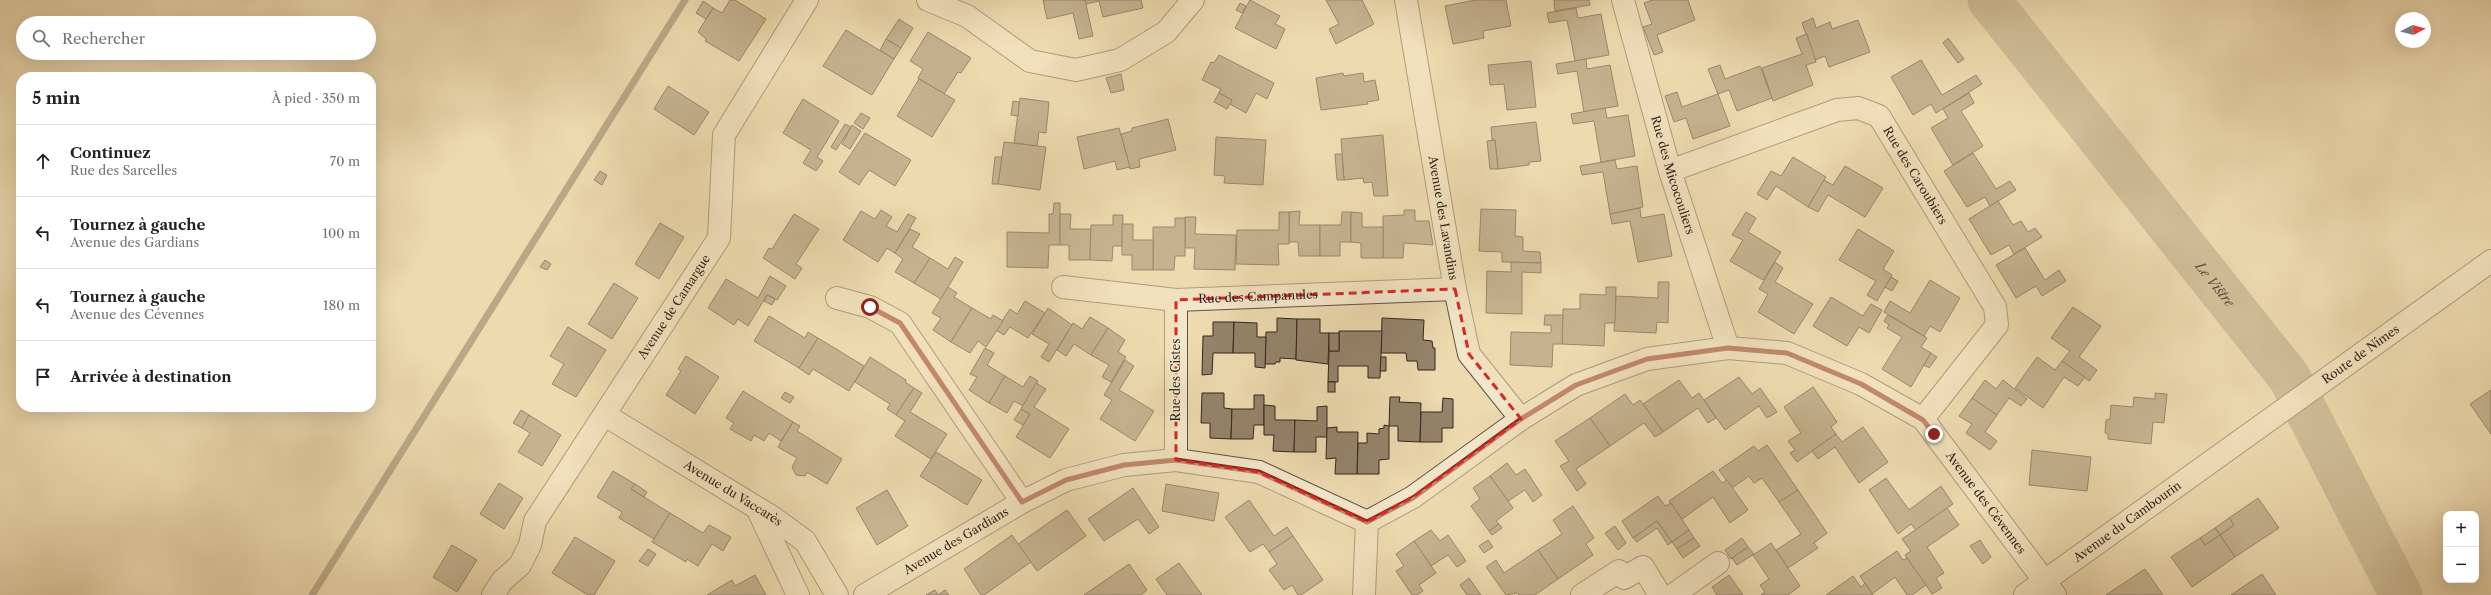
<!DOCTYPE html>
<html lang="fr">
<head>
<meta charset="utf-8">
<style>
  body { margin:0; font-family:"Libre Caslon Text",serif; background:#f6f6f6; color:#202124 }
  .controls { position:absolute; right:12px; bottom:12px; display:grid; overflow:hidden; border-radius:8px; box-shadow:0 4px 16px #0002 }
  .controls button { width:36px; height:36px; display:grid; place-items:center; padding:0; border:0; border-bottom:1px solid #e0e0e0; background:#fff; color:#202124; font:20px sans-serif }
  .compass { position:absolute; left:2395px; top:12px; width:36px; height:36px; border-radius:50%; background:#fff; box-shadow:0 4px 16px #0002; rotate:83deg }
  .stop { position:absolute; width:12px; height:12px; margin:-9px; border:3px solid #8f2418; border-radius:50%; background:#fff }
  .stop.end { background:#8f2418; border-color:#fff; box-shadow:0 1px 4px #0008 }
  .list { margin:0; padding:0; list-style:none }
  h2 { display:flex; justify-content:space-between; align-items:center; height:52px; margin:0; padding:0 16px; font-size:17px }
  h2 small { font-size:13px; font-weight:400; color:#757577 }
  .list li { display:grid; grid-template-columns:26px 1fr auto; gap:12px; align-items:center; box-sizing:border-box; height:72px; padding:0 16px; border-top:1px solid #e0e0e0 }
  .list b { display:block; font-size:15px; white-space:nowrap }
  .list p { margin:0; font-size:13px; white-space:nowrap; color:#757577 }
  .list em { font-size:13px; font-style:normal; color:#757577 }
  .icon { flex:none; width:22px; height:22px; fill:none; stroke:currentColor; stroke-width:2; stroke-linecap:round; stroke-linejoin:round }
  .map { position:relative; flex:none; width:2491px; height:595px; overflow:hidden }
  .search { position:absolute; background:#fff; box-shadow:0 4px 16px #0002; left:16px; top:16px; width:360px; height:44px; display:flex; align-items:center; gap:10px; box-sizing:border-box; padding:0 14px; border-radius:22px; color:#757577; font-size:15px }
  .panel { position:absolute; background:#fff; box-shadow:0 4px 16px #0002; left:16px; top:72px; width:360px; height:340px; border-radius:16px }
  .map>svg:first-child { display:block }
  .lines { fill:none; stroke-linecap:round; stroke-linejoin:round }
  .stream { stroke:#7d6d59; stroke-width:7 }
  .river { stroke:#ae9d7f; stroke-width:43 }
  .building { fill:#94846b; stroke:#332621 }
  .minor-casing { stroke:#625344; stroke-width:24 }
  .tertiary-casing { stroke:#625344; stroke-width:24 }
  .minor { stroke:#f3e7cb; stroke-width:22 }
  .tertiary { stroke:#f3e7cb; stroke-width:22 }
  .route { stroke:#8f2418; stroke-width:5 }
  .marked { fill:none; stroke:#d62828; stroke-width:3; stroke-dasharray:8 5; stroke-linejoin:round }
  .labels { text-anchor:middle; stroke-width:3.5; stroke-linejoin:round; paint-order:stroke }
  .street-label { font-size:12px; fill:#332621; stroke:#f3e7cb }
  .water-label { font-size:13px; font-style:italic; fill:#584a3d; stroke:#f3e7cb }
</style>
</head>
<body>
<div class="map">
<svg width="2491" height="595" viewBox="0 0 2491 595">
  <rect width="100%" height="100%" fill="#eddaaf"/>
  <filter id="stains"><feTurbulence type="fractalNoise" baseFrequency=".005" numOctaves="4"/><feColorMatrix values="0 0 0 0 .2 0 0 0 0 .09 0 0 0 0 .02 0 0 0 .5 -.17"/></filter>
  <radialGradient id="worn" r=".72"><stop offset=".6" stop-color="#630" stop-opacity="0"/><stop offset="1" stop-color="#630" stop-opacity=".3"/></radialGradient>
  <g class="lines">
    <!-- stream -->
    <path class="stream" d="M312,595L685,0"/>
    <!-- river -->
    <path class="river" id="s1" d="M1989,0L2289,377L2401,595"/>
  </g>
  <!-- building -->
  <g class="building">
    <path d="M730,0H735L766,19L739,61L705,41L706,39L698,32L713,8L722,13Z"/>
    <path d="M1043,0H1085L1093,36L1079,39L1073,13L1047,19Z"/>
    <path d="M1085,0H1141L1143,8L1103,17L1099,1L1086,4Z"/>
    <path d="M1250,0L1280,16L1275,24L1285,29L1276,49L1235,28Z"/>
    <path d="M1326,0H1362L1374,24L1336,44L1329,29L1339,24Z"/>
    <path d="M1475,0H1506L1511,26L1483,31L1484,38L1453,44L1445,6Z"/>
    <path d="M1554,0H1589L1590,5L1555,11Z"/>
    <path d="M1652,0H1688L1695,20L1657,35L1663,52L1654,55L1643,27L1652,24L1644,3Z"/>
    <path d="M703,1L713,8L706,19L696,13Z"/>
    <path d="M1240,3L1246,6L1242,13L1236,10Z"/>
    <path d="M1576,8L1578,18L1601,14L1609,55L1575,61L1567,20L1549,23L1547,13Z"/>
    <path d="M1813,18L1816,28L1830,22L1832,29L1858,20L1870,52L1829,67L1825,56L1815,60L1802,23Z"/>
    <path d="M899,19L913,28L901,48L886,39Z"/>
    <path d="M846,30L894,59L872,95L823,66Z"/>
    <path d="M928,32L971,58L961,73L958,72L944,94L918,78L923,69L910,61Z"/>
    <path d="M1807,34L1816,62L1806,65L1813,85L1773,101L1762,68L1802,54L1796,38Z"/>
    <path d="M1948,38L1964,59L1958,63L1943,43Z"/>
    <path d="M886,39L901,48L894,59L880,50Z"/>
    <path d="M1219,55L1274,83L1267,99L1256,93L1246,113L1230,104L1232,100L1219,93L1221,89L1202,80L1211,62L1214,63Z"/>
    <path d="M1586,59L1587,69L1610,65L1618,106L1584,112L1577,71L1558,74L1556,64Z"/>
    <path d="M1921,60L1942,95L1976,75L1982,84L1936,113L1931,104L1913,115L1891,77Z"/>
    <path d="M1531,61L1536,107L1507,110L1504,84L1490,85L1488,65Z"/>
    <path d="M1720,65L1725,79L1760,66L1772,98L1737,111L1729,90L1718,94L1708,69Z"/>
    <path d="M1343,73L1344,76L1363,73L1364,82L1375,80L1379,100L1367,102L1368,104L1321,110L1316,78Z"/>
    <path d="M1121,74L1124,90L1111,93L1106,78Z"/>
    <path d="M919,79L955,100L932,137L897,116Z"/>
    <path d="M668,86L709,112L694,135L654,109Z"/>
    <path d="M1677,92L1682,107L1718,94L1730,126L1693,139L1686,118L1674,122L1665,96Z"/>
    <path d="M1219,93L1232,100L1227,109L1214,102Z"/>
    <path d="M1969,93L1974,103L1961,111L1983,146L1953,165L1931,128L1948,118L1943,109Z"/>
    <path d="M1020,98L1049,102L1046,133L1039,132L1037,146L1014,143Z"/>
    <path d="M803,99L839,121L817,157L823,161L816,171L803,163L811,150L783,133Z"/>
    <path d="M1013,101L1019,102L1018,116L1011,115Z"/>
    <path d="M1605,108L1607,118L1628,115L1635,156L1601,162L1594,121L1573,124L1571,114Z"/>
    <path d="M861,113L870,118L863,129L854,123Z"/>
    <path d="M1168,119L1176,150L1139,159L1140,167L1130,169L1121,134L1132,131V128Z"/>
    <path d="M1536,122L1541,161L1529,162V165L1498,169L1495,140H1492L1491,127Z"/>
    <path d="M845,124L851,127L836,150L831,147Z"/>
    <path d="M852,125L861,131L850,149L842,144Z"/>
    <path d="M1119,128L1130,167L1117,170L1115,161L1084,169L1077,137Z"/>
    <path d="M865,133L911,160L895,186L869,170L859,185L839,172Z"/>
    <path d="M1383,135L1388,196H1374L1372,182L1364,183L1363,178L1344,180L1341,139Z"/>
    <path d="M1216,137L1266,140L1263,185L1224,183L1225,176L1214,175Z"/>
    <path d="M1495,140L1498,169H1490L1487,141Z"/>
    <path d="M1004,142L1046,147L1040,190L998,184Z"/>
    <path d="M1973,153L1996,189L2010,181L2016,190L1990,206L1985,197L1967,207L1944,171Z"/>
    <path d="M1335,154H1342L1344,180H1337Z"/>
    <path d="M995,157H1002L998,184H992Z"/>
    <path d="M1793,157L1826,177L1808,207L1776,186L1767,200L1757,194L1771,171L1781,176Z"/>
    <path d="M1615,160L1617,169L1637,166L1643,207L1610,214L1603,172L1582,175L1580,166Z"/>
    <path d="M1845,166L1883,188L1865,217L1828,195L1818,212L1808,207L1824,180L1833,185Z"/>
    <path d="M600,171L607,175L602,185L594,180Z"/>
    <path d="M1998,201L2013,225L2021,221L2028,232L2035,228L2042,237L2014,254L2009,245L1991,255L1969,219Z"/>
    <path d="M1054,203H1060V245H1049L1048,268L1007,267V232L1049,233V214H1053Z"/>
    <path d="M1640,208L1641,218L1664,214L1672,256L1638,262L1630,221L1612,224L1610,214Z"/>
    <path d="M1481,209L1516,210L1515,236L1523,237V251L1540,252L1541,263L1502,262V252L1479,251Z"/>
    <path d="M881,210L892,217L886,226L897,232L908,214L916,218L895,253L887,248L878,262L843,240L861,211L875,219Z"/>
    <path d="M1404,210H1415V221H1429L1433,245L1404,243L1403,258H1383V216L1404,215Z"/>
    <path d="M1300,211L1299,225H1320V256H1299L1298,242H1289V212Z"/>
    <path d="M1279,212H1289V244H1278L1279,265L1236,264L1237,230H1279Z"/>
    <path d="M1342,212H1351V242H1340V256H1320V225H1341Z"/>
    <path d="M1351,212L1362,213V227H1383V258H1361V243L1351,242Z"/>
    <path d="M1746,212L1756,218L1748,232L1781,252L1763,280L1730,261L1743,240L1732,235Z"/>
    <path d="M794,214L819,229L796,264L802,268L795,279L763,258L769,248L772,249Z"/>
    <path d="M1060,214H1071L1070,229H1091L1090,260H1069V245H1060Z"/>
    <path d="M1113,215H1123L1122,246H1113L1112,261L1090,260L1091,225H1113Z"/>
    <path d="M1185,217H1196L1195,234L1236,235L1235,270L1194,269L1195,248H1185Z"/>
    <path d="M1175,218H1185V256H1175L1174,270H1153V227H1175Z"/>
    <path d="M660,223L684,237L659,279L635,264Z"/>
    <path d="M1122,224H1133V240H1153V270H1132V255H1122Z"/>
    <path d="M910,229L920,234L912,247L930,258L914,283L895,272L903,259L895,253Z"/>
    <path d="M1858,229L1894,251L1883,269L1892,275L1877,301L1867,295L1876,281L1839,260Z"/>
    <path d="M2025,248L2045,280L2059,270L2066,281L2042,296L2036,286L2016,298L1996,265Z"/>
    <path d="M955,257L963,262L941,299L914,283L930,258L948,269Z"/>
    <path d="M545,260L551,264L547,270L540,267Z"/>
    <path d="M1511,262L1541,263V273L1522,272V314L1486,313L1487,271L1511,272Z"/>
    <path d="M1775,262L1783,268L1775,282L1813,304L1794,334L1758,312L1768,294L1759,289Z"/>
    <path d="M770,276L786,286L777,300L767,295L748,326L738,319L734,325L708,308L726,279L758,298Z"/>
    <path d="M1891,277L1898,281L1892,291L1885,287Z"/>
    <path d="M1930,280L1960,298L1940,332L1930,326L1924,336L1884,312L1890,301L1910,313Z"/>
    <path d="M1658,282H1669L1668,323L1657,322L1656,333L1614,331L1616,296L1658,298Z"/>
    <path d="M614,283L638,298L612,339L588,324Z"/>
    <path d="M948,287L957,293L954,297L972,308L951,342L933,330L941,318L932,313Z"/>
    <path d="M1606,287H1616L1615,323H1605L1604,346L1562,344L1563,309H1580V294L1606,295Z"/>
    <path d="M767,295L775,299L772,305L764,301Z"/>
    <path d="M1831,297L1863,316L1871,304L1882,310L1869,333L1859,327L1847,346L1813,326Z"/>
    <path d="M1025,301L1045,313L1028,338L1010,327L1004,335L996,330L1010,309L1017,314Z"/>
    <path d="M2073,307L2101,326L2079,357L2097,370L2089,381L2062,361L2070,351L2051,338Z"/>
    <path d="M972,308L991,319L993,315L1003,321L986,347L978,341L970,353L951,342Z"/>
    <path d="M1048,308L1072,325L1049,362L1041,357L1049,344L1032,334Z"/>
    <path d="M1545,315H1563L1562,344H1553L1552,367L1510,365L1511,332L1551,333V325H1544Z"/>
    <path d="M1888,315L1927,338L1921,347L1931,353L1911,387L1882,369L1902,337L1887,328L1889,325L1884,321Z"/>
    <path d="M769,316L805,338L808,332L818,338L799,368L754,341Z"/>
    <path d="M1090,317L1108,328L1091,355L1074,344L1066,356L1057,350L1073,323L1082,329Z"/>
    <path d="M1277,318L1297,319L1296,359L1280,358V362H1276L1275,364H1265L1266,332H1277Z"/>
    <path d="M1382,318L1424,320L1423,340L1432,341L1433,348H1435V370H1418L1417,361H1407L1406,353H1381Z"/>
    <path d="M1297,319H1320V333H1329L1328,364L1296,360Z"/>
    <path d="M1213,322H1234L1233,353H1213L1212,374L1202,375L1203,336H1213Z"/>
    <path d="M1234,322L1257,323V337H1266L1265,368L1255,367V353H1233Z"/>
    <path d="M568,327L606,350L576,397L552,384L564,364L550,356Z"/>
    <path d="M1108,328L1125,340L1118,352L1126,357L1111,382L1102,377L1109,365L1091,355Z"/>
    <path d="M1339,331H1382L1380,378H1368V366H1338V382H1328L1329,351H1339Z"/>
    <rect x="1329" y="333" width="10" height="18"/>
    <path d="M818,338L864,366L849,391L813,369L809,375L799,368Z"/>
    <path d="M985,348L994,353L987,365L1005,376L989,403L969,390L977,377L970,374Z"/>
    <path d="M1931,353L1937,357L1929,368L1924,365Z"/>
    <path d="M686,356L719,377L695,414L666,395L681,371L678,369Z"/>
    <path d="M870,357L906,380L905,382L914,388L896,415L887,409L890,404L855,382Z"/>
    <path d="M1381,357H1386V371H1380Z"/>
    <path d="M2037,357L2055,370L2062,361L2085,377L2078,386L2064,377L2043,408L2015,388Z"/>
    <path d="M1125,360L1134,366L1119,390L1154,411L1135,441L1100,419L1112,400L1104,395Z"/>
    <path d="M1005,376L1023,387L1030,376L1038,381L1023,406L1014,401L1007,413L989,403Z"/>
    <path d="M1739,377L1752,394L1760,388L1777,412L1767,418L1759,406L1725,430L1704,400Z"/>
    <path d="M1679,380L1692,398L1699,393L1716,418L1708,423L1698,408L1663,432L1643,404Z"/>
    <path d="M1985,380L1996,389L2003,380L2027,399L2021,406L2009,398L1997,415L1972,398Z"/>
    <rect x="1328" y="382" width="7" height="10"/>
    <path d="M1036,383L1046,389L1034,407L1069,429L1050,458L1016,437L1030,414L1021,409Z"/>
    <path d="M1813,387L1837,422L1831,427L1836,434L1797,462L1790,453L1795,450L1788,441L1801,433L1784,407Z"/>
    <path d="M914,388L922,393L910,412L947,434L931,459L895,436L905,421L896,415Z"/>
    <path d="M2491,390V434L2470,404Z"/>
    <path d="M743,391L793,422L781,441L769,433L764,441L754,435L751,441L730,429L734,423L726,418Z"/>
    <path d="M785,392L794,397L790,403L781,398Z"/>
    <path d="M1202,393H1224V408L1232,409L1231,439L1210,438V423H1201Z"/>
    <path d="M2155,393L2167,394L2164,423L2153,422L2151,444L2108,439V434L2105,433L2106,420L2110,419L2111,405L2133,407L2134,397L2155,399Z"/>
    <path d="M1625,394L1633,405L1640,400L1663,432L1655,437L1644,423L1610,446L1590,418Z"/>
    <path d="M1254,395H1264V425H1254L1253,439H1231L1232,409H1254Z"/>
    <path d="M1390,397H1400L1399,402L1421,403L1420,442L1398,441V426H1389Z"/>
    <path d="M1443,398L1453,399V428H1442V442H1420L1421,412H1442Z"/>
    <path d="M1972,398L1997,415L1985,432L1997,441L1990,450L1966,433L1972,424L1959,416Z"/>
    <path d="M1264,405L1275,406V420H1295L1294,452L1273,451L1274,435H1264Z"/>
    <path d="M1327,406V437H1316V452H1294L1295,420L1317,421V407Z"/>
    <path d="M1021,409L1030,414L1023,425L1014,420Z"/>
    <path d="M521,410L529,415L522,428L513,423Z"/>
    <path d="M529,415L561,435L542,466L518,452L530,433L522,428Z"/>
    <path d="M1590,418L1610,446L1576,469L1586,484L1577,491L1560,466L1569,461L1555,441Z"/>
    <path d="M793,422L800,426L797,431L842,459L827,484L807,472L805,476L796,475L792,467L797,458L778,447Z"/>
    <path d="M1384,425L1389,426V459L1379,460V474H1357L1358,443H1367V433L1379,434V429L1384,428Z"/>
    <path d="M1337,427V432H1358L1357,474H1335L1336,458L1326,459L1327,428Z"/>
    <path d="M1863,427L1888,462L1859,483L1835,447L1818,459L1812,451L1836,434L1842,442Z"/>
    <path d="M1767,445L1798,490L1779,502L1762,478L1754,483L1749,476L1732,488L1719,470L1754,446L1758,451Z"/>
    <path d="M2032,450L2091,457L2087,491L2029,485Z"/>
    <path d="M936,452L982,480L967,505L920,476Z"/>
    <path d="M1507,463L1516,475L1525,469L1542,495L1533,502L1525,490L1508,501L1490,476Z"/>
    <path d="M613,471L635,484L631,489L670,513L654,539L619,518L622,512L597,497Z"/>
    <path d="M1713,471L1722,483L1727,480L1748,510L1730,523L1713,497L1682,519L1669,501Z"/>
    <path d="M1490,476L1513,508L1496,521L1499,524L1489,531L1471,506L1480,499L1473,488Z"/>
    <path d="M1886,478L1909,510L1941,486L1953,504L1916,530L1911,524L1898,534L1869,490Z"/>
    <path d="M499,483L523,498L504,529L480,514Z"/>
    <path d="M635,484L647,492L644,497L631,489Z"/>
    <path d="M1166,484L1219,493L1214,521L1162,511Z"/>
    <path d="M1133,488L1159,527L1149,534L1138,519L1104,541L1088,519Z"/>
    <path d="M887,490L908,526L877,545L856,508Z"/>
    <path d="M1798,490L1827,533L1814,543L1818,548L1788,568L1776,550L1801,534L1779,502Z"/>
    <path d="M1658,496L1665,506L1671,503L1689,530L1672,542L1657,521L1633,538L1622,521Z"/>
    <path d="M2258,498L2279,528L2235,557L2220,535L2234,525L2229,518Z"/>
    <path d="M1249,500L1274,536L1287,527L1293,536L1269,552L1263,544L1250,552L1225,517Z"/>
    <path d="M1573,506L1594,538L1586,544L1593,555L1558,579L1538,550L1562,534L1553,520Z"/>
    <path d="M1947,508L1959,525L1927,547L1944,573L1936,578L1942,588L1932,594L1905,555L1911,551L1902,539Z"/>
    <path d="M1067,510L1086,536L1037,571L1018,544Z"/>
    <path d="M670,513L703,533L709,525L731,537L723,551L712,544L698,566L687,559L686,562L652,542Z"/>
    <path d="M2229,518L2234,525L2220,535L2215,528Z"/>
    <path d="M1657,521L1672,542L1668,545L1657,528L1637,542L1633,538Z"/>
    <path d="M1499,524L1502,528L1492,535L1489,531Z"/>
    <path d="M1615,526L1626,543L1618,550L1605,533Z"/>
    <path d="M2215,528L2220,535L2205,545L2200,538Z"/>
    <path d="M1431,530L1440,541L1448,535L1466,561L1457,567L1448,555L1431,566L1414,541Z"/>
    <path d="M1689,530L1694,538L1677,549L1672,542Z"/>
    <path d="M1012,535L1031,562L984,595H981L964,569Z"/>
    <path d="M2220,535L2235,557L2192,587L2171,557L2200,538L2205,545Z"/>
    <path d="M1293,536L1323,580L1301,595H1298L1292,585L1284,590L1269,570L1277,564L1269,552Z"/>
    <path d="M575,537L615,561L594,595H588L552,573Z"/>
    <path d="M1694,538L1700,546L1683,558L1677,549Z"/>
    <path d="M1742,538L1748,547L1731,559L1725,550Z"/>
    <path d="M1488,540L1493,547L1484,553L1479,546Z"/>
    <path d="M1980,540L1991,557L1983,564L1970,546Z"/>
    <path d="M1414,541L1436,573L1419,585L1423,591L1417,595H1412L1396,571L1404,566L1396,554Z"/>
    <path d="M1771,543L1800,586L1788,595H1761L1765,592L1760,585L1769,579L1753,555Z"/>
    <path d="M452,545L477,560L457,592L433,577Z"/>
    <path d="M1748,547L1754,554L1737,565L1732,558Z"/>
    <path d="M648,549L656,554L648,566L639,561Z"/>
    <path d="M1538,550L1558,579L1535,595H1519L1517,593L1506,595L1486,567L1496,560L1504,573Z"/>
    <path d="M1897,551L1903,560L1907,558L1926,585L1912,595H1907L1895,577L1872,594L1860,576Z"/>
    <path d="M1179,563L1202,595H1167L1156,579Z"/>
    <path d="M1129,564L1147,590L1141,595H1084Z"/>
    <path d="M2145,569L2163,595H2106Z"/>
    <path d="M2262,574L2276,595H2231Z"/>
    <path d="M755,575L766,595H707L732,580L735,586Z"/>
    <path d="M1729,575L1743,595H1717L1712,587Z"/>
    <path d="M1853,576L1861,587L1865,583L1873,595H1826Z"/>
    <path d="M1469,578L1481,595H1467L1460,585Z"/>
    <path d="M935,590L938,595L945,590L949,595H926Z"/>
  </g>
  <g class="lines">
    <!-- minor casing -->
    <g class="minor-casing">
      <g id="minor">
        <path d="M928,0L967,16L1030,61L1076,70L1120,60L1166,32L1193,0"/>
        <path id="s2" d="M1406,0L1455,289L1469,354L1521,419"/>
        <path id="s3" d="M1623,0L1670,171L1728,348"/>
        <path id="s4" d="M1670,171L1837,110L1858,108L1879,116L1995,307L1997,325L1923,419"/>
        <path id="s5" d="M1063,287L1176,300L1455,289"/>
        <path d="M837,298L870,307L900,323L1022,502"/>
        <path d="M1176,300V460"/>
        <path id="s6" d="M605,415L772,517L805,541L837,595"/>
        <path d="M757,508L798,595"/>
        <path id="s7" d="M1367,522L1413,497L1521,419L1576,385L1647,359L1728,348L1787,353L1861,384L1923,419L2055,595"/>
        <path id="s8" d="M493,595L502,581L520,565L530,545L535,521L719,238L724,135L807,0"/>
        <path id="s9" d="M865,595L1022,502L1066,480L1124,465L1176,460L1259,472L1367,522L1364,595"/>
        <path d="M1582,595L1619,571L1624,578L1643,567L1660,595"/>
        <path d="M1673,595L1718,563"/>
      </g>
    </g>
    <!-- tertiary casing -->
    <g class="tertiary-casing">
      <g id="tertiary">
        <path id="s10" d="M2025,595L2491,261"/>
      </g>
    </g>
    <!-- minor -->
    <use href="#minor" class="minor"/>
    <!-- tertiary -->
    <use href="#tertiary" class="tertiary"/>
  </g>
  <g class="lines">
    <!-- route -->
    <path class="route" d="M870,307L900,323L1022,502L1066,480L1124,465L1176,460L1259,472L1367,522L1413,498L1521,419L1576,385L1647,359L1728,348L1787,353L1861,384L1923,420L1934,434"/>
  </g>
  <!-- marked area -->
  <path d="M0 0H2491V595H0ZM1455,289L1469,354L1521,419L1413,497L1367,522L1259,472L1176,460V300Z" fill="#eddaaf" fill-opacity=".55" fill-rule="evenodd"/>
  <path class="marked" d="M1455,289L1469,354L1521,419L1413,497L1367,522L1259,472L1176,460V300Z"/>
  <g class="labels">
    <!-- street labels -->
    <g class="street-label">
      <text dy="4" stroke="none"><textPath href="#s3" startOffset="182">Rue des Micocouliers</textPath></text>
      <text dy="4" stroke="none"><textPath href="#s4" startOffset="291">Rue des Caroubiers</textPath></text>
      <text dy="4" stroke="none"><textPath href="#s2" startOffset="221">Avenue des Lavandins</textPath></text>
      <text dy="4" stroke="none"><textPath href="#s5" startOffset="196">Rue des Campanules</textPath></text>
      <text dy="4" stroke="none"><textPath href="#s8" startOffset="343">Avenue de Camargue</textPath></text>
      <text dy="4" stroke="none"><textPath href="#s10" startOffset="413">Route de Nîmes</textPath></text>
      <text transform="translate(1176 380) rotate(-90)" y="4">Rue des Cistes</text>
      <text dy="4" stroke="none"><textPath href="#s6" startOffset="150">Avenue du Vaccarès</textPath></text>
      <text dy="4" stroke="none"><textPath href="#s7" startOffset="723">Avenue des Cévennes</textPath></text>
      <text dy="4" stroke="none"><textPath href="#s10" startOffset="126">Avenue du Cambourin</textPath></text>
      <text dy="4" stroke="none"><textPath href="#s9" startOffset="106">Avenue des Gardians</textPath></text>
    </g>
    <!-- water labels -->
    <g class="water-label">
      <text dy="5" stroke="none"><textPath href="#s1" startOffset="363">Le Vistre</textPath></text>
    </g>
  </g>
  <rect width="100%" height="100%" filter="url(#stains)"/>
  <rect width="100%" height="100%" fill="url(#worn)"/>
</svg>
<div class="controls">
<button>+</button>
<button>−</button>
</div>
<svg class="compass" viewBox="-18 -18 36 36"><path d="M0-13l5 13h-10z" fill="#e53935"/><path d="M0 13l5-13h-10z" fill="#757577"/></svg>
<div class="stop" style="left:870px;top:307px"></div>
<div class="stop end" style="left:1934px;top:434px"></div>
<div class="search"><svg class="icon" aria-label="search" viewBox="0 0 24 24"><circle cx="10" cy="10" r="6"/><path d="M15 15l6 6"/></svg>Rechercher</div>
<section class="panel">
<h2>5 min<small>À pied · 350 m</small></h2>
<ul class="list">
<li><svg class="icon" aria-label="ahead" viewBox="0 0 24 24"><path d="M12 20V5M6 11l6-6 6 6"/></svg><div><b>Continuez</b><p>Rue des Sarcelles</p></div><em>70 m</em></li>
<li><svg class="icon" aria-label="left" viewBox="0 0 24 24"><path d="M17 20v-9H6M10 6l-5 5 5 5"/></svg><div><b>Tournez à gauche</b><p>Avenue des Gardians</p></div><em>100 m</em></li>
<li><svg class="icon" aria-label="left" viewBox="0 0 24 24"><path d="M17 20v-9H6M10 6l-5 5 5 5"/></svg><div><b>Tournez à gauche</b><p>Avenue des Cévennes</p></div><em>180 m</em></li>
<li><svg class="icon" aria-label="arrive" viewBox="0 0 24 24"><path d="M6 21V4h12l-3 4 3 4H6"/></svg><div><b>Arrivée à destination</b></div></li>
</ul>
</section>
</div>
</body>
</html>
